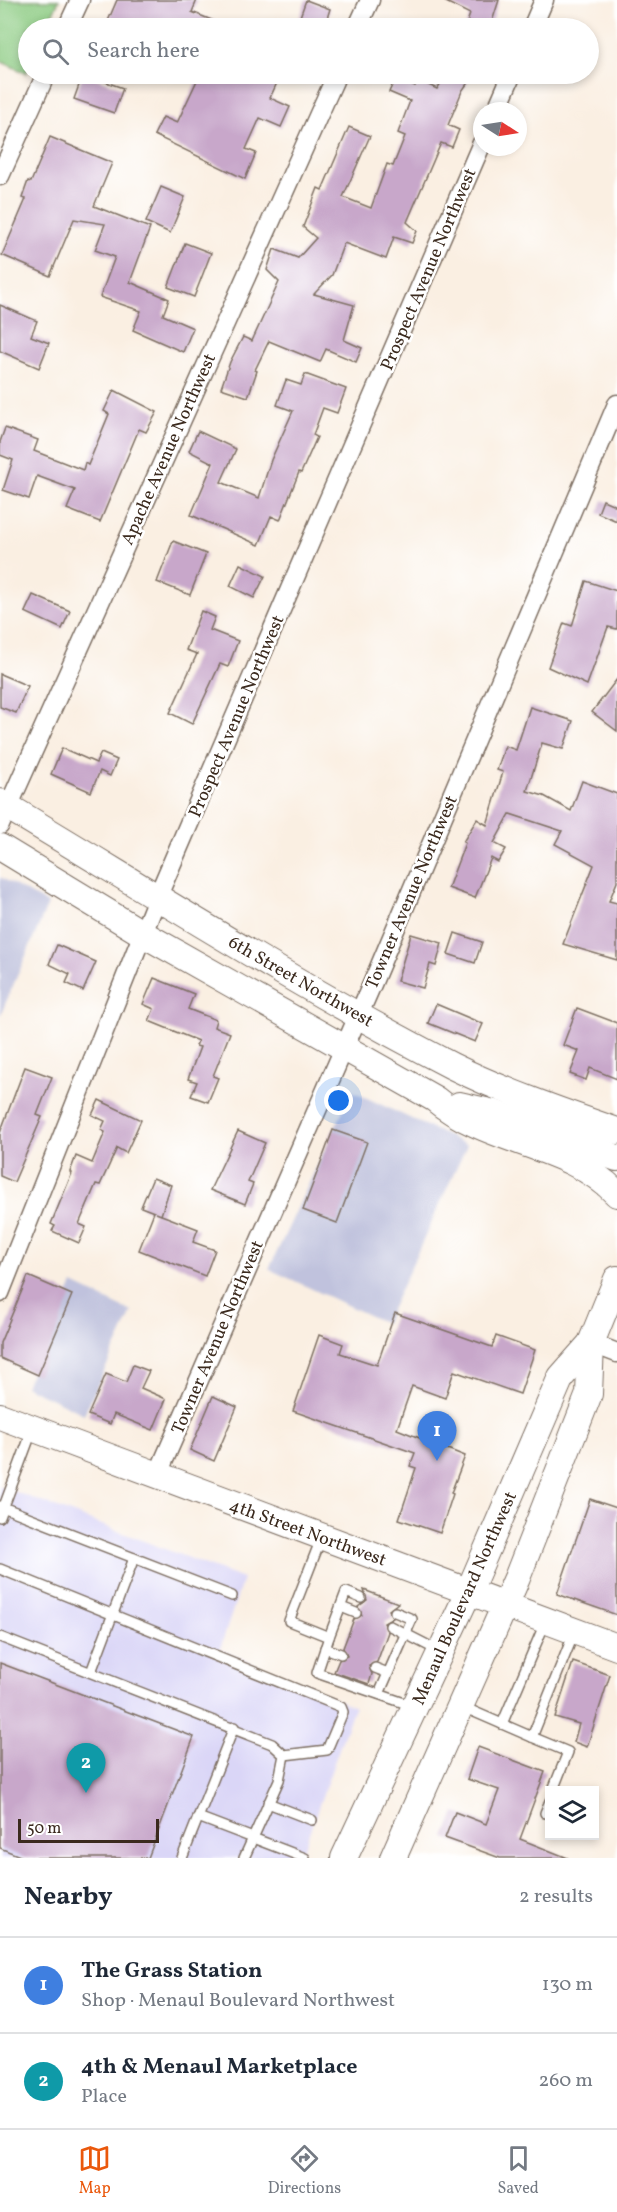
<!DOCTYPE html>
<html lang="en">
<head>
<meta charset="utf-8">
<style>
  body { margin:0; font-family:Vollkorn,serif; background:#f2f2f3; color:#1f2937 }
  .controls { position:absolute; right:18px; bottom:18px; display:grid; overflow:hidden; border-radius:0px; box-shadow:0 3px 9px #0003 }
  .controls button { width:54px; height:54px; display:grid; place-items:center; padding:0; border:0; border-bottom:2px solid #e0e1e3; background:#fff; color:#1f2937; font:30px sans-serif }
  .compass { position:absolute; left:473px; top:102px; width:54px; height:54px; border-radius:50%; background:#fff; box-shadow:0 3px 9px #0003; rotate:102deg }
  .scale { position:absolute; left:18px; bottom:15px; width:141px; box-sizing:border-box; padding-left:6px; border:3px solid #3b2a1e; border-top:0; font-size:16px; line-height:21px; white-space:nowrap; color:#3b2a1e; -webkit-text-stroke:4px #fff; paint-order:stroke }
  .you { position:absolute; left:339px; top:1101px; width:21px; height:21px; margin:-15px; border:4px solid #fff; border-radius:50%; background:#1a73e8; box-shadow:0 0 0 9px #1a73e833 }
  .badge { display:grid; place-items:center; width:39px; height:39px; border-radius:50%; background:#ea580c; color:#fff; font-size:20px; font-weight:700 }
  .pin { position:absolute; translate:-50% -50px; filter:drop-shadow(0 2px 3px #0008) }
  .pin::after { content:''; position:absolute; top:32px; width:21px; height:18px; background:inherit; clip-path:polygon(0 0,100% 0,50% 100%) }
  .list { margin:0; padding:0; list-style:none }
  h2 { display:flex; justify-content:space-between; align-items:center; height:78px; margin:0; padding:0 24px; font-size:26px }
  h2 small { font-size:20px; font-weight:400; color:#747a83 }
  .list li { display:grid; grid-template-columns:39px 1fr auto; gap:18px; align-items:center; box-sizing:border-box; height:96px; padding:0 24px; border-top:2px solid #e0e1e3 }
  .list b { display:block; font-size:22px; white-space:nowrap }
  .list p { margin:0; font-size:20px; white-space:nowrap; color:#747a83 }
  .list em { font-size:20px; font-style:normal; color:#747a83 }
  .icon { flex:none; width:33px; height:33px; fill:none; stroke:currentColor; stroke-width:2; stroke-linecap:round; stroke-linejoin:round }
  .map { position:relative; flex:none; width:617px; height:1858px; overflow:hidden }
  .search { position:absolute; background:#fff; box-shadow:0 3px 9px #0003; left:18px; right:18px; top:18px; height:66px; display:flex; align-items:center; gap:15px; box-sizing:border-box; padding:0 21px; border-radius:33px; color:#747a83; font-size:22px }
  .sheet { height:270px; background:#fff }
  nav { display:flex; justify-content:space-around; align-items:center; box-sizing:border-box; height:84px; border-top:2px solid #e0e1e3; background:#fff; font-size:16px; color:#747a83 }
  nav a { display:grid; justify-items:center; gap:3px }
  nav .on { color:#ea580c }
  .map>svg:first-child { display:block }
  .built { fill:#dad6f7 }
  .industrial { fill:#c0c2dd }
  .green { fill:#8ccb82; stroke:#647a50; stroke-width:1.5 }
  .building { fill:#c8a7ca }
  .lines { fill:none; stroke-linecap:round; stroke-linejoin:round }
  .service-casing { stroke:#7e6f63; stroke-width:12 }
  .minor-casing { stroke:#7e6f63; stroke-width:21 }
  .secondary-casing { stroke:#7e6f63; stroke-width:28 }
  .service { stroke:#fff; stroke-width:9 }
  .minor { stroke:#fff; stroke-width:18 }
  .secondary { stroke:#fff; stroke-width:26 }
  .labels { text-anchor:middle; stroke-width:5; stroke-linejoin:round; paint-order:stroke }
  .street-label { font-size:18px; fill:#3b2a1e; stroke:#fff }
</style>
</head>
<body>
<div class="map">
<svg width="617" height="1858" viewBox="0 0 617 1858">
  <rect width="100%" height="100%" fill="#fff"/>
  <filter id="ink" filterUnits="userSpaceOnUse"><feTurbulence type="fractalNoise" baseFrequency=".0167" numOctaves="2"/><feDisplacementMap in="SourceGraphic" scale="12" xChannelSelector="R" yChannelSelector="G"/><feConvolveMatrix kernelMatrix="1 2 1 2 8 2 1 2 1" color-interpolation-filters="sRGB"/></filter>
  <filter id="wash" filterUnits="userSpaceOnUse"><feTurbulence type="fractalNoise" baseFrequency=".008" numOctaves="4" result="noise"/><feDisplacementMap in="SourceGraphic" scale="24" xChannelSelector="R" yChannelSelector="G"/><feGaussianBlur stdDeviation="1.35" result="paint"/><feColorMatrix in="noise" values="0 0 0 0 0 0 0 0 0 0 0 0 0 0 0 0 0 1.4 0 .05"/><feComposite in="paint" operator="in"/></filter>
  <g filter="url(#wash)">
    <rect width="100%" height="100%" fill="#faefe2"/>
    <!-- built -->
    <path class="built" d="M0,1486L243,1579L220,1649L354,1707L300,1858H0Z"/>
    <!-- industrial -->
    <g class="industrial">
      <path d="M0,877L48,904L0,1016Z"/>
      <path d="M352,1091L467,1145L385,1323L269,1269Z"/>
      <path d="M73,1284L132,1312L84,1414L25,1386Z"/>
    </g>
    <!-- green -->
    <path class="green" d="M0,0H59L46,28H28V67L26,73L0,61Z"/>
    <g id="blocks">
      <!-- building -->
      <g class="building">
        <path d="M117,0H197L192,12L231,28H105Z"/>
        <path d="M306,0L330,9L324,28L297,25Z"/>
        <path d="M442,0H499L490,28H465L470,14Z"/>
        <path d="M83,74L123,88L114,113L74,99Z"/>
        <path d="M200,74H281L270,98L290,107L281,127L260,118L246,149L256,153L245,179L154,135L163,117L177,123Z"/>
        <path d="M447,74H474L462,91L448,125L459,130L452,147L441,143L407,222L417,231L412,243L394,237L386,259L344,243L332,275L314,294L354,305L344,340L362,348L356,362L326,349L320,362L269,341L255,370L257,371L248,397L221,388L230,362L243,337L252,341L279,282L267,270L274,249L298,258L316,238L303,227L318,188L322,190L349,127L370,136L343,197L371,208L387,164L393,166L405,136L398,133L410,101L389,92L396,77L415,86L418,80L437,89Z"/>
        <path d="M50,137L112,163L94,206L150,228L130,282L169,299L163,315L193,328L183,352L133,330L141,311L100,297L115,257L95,250L105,224L74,219L50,276L2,255L26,199L22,198L28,181L31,182Z"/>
        <path d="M161,187L185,197L170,233L146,222Z"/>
        <path d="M185,243L211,253L194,297L168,287Z"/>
        <path d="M0,305L37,321L31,336L49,343L39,368L0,351Z"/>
        <path d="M305,374L346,389L337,413L323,408L313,435L317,437L301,473L299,472L280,520L271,516L259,545L191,515L213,463L189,451L198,431L236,449L221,482L259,498L271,460L293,411L277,405L286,380L301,385Z"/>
        <path d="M114,390L157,412L146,432L139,429L100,522L67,509L75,490L37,476L29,499L3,490L13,460L0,455V442L5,428L38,440L34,451L83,470L85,463L88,465L109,414L104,411Z"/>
        <path d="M603,500L617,506V521L598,513Z"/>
        <path d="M173,541L206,554L190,595L157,582Z"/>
        <path d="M240,564L265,576L254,598L230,586Z"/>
        <path d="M586,581L617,591V629L608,627L587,685L548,667L564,623L572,626Z"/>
        <path d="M33,595L70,611L62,629L25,612Z"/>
        <path d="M201,611L215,617L210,630L238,641L228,667L220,664L192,724L170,713L197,654L186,650Z"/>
        <path d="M0,674L28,686L16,713L0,707Z"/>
        <path d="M617,679V731L592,712Z"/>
        <path d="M530,707L573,721L563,749L542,743L527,791L544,796L571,811L582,781L617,794V882L609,901L617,903V960L563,944L594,865L555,844L562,831L510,814L494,843L506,849L498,862L491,858L475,898L448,888L465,843L463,842L477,819L487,825L503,772L497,770L505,746L516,750Z"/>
        <path d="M62,748L96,763L101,753L117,760L110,776L100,771L91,792L51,774Z"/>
        <path d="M455,933L482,942L475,963L448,954Z"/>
        <path d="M411,934L442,943L436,966L430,964L423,988L397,981Z"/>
        <path d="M57,945L96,962L83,991L66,983L70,974L49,964Z"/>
        <path d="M154,978L194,994L188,1009L216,1020L214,1027L230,1033L213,1076L218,1078L208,1102L191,1096L197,1082L188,1079L200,1047L196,1046L198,1041L149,1021L154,1009L143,1004Z"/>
        <path d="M436,1004L483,1024L475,1042L428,1023Z"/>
        <path d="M577,1008L617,1023V1079L590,1068L586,1080L570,1074L579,1051L563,1045Z"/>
        <path d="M25,1067L52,1077L37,1115L42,1117L14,1182L0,1176V1133Z"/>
        <path d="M99,1100L141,1120L126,1153L117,1148L100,1185L96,1184L79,1224L86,1227L79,1243L52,1231L55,1226L51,1224L72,1173L70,1172L76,1156L92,1163L105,1132L101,1130L105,1121L92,1115Z"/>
        <path d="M333,1130L367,1142L337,1223L303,1210Z"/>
        <path d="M238,1131L265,1143L248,1182L253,1184L245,1204L210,1190Z"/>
        <path d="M153,1178L171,1185L161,1215L156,1213L198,1229L193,1242L215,1250L205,1276L139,1250L154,1212L141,1207Z"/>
        <path d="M28,1276L72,1295L38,1375L0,1358V1343Z"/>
        <path d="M395,1313L492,1347L496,1336L535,1350L520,1394L454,1371L445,1398L412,1386L397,1429L465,1456L451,1493L453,1494L440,1533L399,1519L416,1468L410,1466L415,1453L293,1411L319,1335L343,1344L340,1353L377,1365Z"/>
        <path d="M133,1365L149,1371L141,1388L166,1399L153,1430L114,1414L110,1424L88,1415L106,1374L126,1382Z"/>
        <path d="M213,1396L237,1407L214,1461L190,1450Z"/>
        <path d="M590,1499L617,1508V1615L557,1594Z"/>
        <path d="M364,1590L398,1603L389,1610L393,1618L384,1623L388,1632L377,1662L369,1666L372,1674L369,1684L334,1672L339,1660L347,1656L343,1648L354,1619L362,1615L358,1607L367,1600Z"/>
        <path d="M573,1662L610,1675L587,1747L574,1742L579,1724L555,1717Z"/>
        <path d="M0,1663L194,1737L148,1858H25L0,1848Z"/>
        <path d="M478,1747L545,1772L520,1839L568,1858H500L445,1838L455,1812L486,1824L499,1790L467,1779Z"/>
      </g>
    </g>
  </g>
  <g filter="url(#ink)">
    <use href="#blocks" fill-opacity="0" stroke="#7e6f63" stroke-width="1.5"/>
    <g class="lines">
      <!-- service casing -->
      <g class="service-casing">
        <g id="service">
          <path d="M0,1506L232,1596"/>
          <path d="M0,1517L32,1431"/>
          <path d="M321,1539L289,1621L329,1637L317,1673L413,1706"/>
          <path d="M0,1569L341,1707L343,1712L327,1750L284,1755"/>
          <path d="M341,1607L356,1613"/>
          <path d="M390,1626L439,1651"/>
          <path d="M0,1637L272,1744L284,1755L279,1780L244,1858"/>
          <path d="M329,1637L346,1592L361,1598"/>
          <path d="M325,1648L341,1654"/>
          <path d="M375,1668L388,1673"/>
          <path d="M91,1672L134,1558"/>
          <path d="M379,1694L412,1619L395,1612"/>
          <path d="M463,1707L532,1737"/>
          <path d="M502,1724L545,1623"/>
          <path d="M553,1790L568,1752L532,1737L574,1633"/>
          <path d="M268,1803L312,1820"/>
          <path d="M545,1813L550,1801"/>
          <path d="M198,1817L305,1858"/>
          <path d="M182,1858L234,1727"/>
        </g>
      </g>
      <!-- minor casing -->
      <g class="minor-casing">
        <g id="minor">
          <path d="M67,28L80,0"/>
          <path d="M357,28L370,0"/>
          <path d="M532,28L544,0"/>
          <path d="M496,111L512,74"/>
          <path d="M0,176L46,74"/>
          <path d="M0,825L337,74"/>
          <path d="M0,1293L157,898L482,143"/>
          <path d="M591,1343L617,1353"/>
          <path d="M157,1476L373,982L617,404"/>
        </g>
      </g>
      <!-- secondary casing -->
      <g class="secondary-casing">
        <g id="secondary">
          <path d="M0,802C149,891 297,986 452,1066C505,1092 562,1112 617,1131"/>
          <path d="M0,847L145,935L435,1099C488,1144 569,1143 617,1194"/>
          <path d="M459,1105L494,1113L617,1158"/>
          <path d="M0,1416L617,1647"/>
          <path d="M344,1858L469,1591L561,1377L591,1343"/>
          <path d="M393,1858L517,1578L589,1394L591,1343L617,1279"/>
        </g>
      </g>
      <!-- service -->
      <use href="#service" class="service"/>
      <!-- minor -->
      <use href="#minor" class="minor"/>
      <!-- secondary -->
      <use href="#secondary" class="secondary"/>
    </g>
  </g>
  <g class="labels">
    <!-- street labels -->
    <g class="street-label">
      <text transform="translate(428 269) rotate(-67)" y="6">Prospect Avenue Northwest</text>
      <text transform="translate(168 449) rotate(-66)" y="6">Apache Avenue Northwest</text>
      <text transform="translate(236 716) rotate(-67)" y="6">Prospect Avenue Northwest</text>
      <text transform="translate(411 892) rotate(-67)" y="6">Towner Avenue Northwest</text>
      <text transform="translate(301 981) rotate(30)" y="6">6th Street Northwest</text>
      <text transform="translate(217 1337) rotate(-67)" y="6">Towner Avenue Northwest</text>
      <text transform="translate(308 1532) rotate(20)" y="6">4th Street Northwest</text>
      <text transform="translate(464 1598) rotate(-66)" y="6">Menaul Boulevard Northwest</text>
    </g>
  </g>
</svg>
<div class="controls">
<button><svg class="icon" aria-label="layers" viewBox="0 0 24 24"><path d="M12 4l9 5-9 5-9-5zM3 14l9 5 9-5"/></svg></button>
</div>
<svg class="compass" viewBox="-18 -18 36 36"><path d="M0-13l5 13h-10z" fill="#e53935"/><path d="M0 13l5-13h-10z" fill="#747a83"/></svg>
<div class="scale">50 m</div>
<div class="you"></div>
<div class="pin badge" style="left:437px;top:1461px;background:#3f7fe0">1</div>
<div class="pin badge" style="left:86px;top:1793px;background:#0f9aa8">2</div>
<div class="search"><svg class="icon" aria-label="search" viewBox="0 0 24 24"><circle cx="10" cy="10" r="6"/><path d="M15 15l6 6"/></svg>Search here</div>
</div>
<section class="sheet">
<h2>Nearby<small>2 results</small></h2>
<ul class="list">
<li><span class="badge" style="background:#3f7fe0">1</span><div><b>The Grass Station</b><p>Shop · Menaul Boulevard Northwest</p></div><em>130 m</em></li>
<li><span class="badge" style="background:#0f9aa8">2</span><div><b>4th &amp; Menaul Marketplace</b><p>Place</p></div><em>260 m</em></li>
</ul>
</section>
<nav>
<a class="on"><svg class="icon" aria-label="map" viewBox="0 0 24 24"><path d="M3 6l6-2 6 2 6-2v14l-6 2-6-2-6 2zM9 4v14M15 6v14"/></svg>Map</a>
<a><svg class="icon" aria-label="directions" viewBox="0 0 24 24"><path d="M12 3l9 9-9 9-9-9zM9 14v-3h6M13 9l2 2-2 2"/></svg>Directions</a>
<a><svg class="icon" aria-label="saved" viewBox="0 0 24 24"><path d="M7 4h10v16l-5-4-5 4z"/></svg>Saved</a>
</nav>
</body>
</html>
